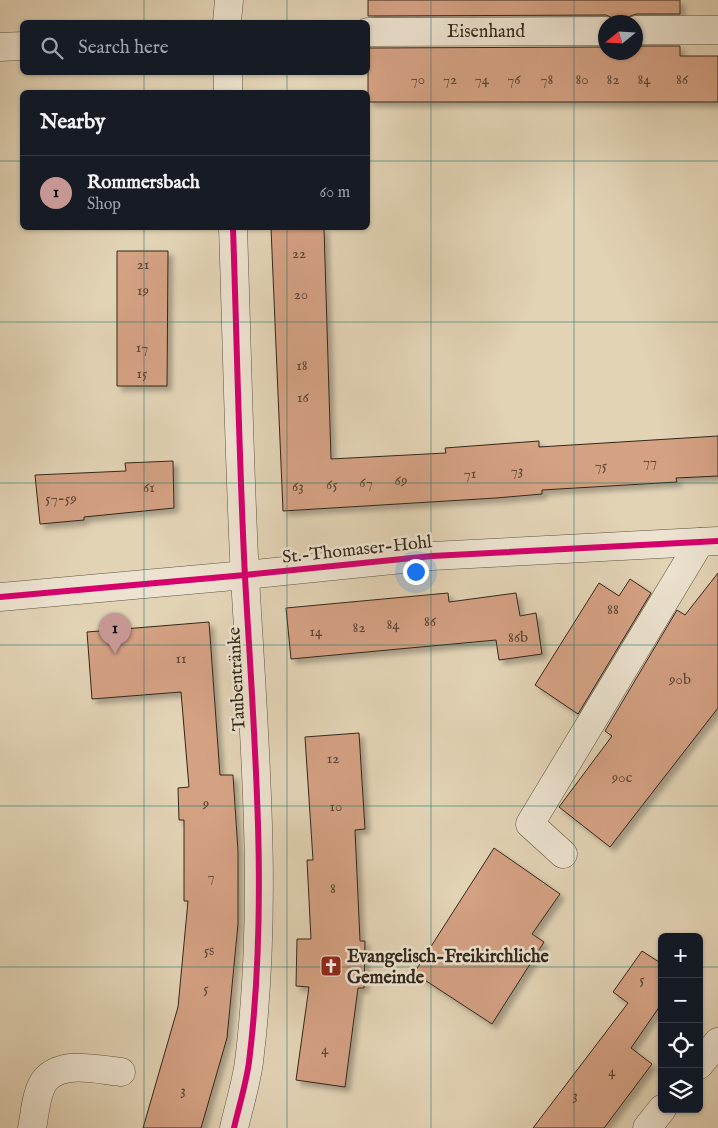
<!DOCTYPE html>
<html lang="en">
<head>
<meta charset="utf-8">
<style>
  body { margin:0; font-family:"IM FELL English",serif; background:#242831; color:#f1f3f6 }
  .controls { position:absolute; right:15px; bottom:15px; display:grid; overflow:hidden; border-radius:8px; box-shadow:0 1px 4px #0004 }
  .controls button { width:45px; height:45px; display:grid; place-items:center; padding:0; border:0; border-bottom:1px solid #363941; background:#171b24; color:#f1f3f6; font:25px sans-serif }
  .compass { position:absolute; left:598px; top:15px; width:45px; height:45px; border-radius:50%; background:#171b24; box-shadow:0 1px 4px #0004; rotate:252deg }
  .you { position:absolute; left:415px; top:571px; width:18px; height:18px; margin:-12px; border:4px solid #fff; border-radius:50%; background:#1a73e8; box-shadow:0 0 0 8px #1a73e833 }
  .badge { display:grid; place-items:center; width:32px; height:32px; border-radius:50%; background:#c59692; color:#111; font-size:16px; font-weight:700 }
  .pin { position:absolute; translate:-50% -41px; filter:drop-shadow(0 1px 2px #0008) }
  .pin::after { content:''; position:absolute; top:26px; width:18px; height:15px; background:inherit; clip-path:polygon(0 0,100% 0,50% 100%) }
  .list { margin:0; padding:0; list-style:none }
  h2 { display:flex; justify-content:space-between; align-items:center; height:65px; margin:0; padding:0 20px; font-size:21px }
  h2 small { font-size:16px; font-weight:400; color:#9ea1a6 }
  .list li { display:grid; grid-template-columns:32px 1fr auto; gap:15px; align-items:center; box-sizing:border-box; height:75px; padding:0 20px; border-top:1px solid #363941 }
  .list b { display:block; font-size:19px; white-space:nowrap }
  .list p { margin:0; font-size:16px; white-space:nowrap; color:#9ea1a6 }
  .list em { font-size:16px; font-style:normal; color:#9ea1a6 }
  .icon { flex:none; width:28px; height:28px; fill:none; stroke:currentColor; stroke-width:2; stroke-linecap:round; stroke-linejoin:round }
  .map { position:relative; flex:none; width:718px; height:1128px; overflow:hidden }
  .search { position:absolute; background:#171b24; box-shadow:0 1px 4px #0004; left:20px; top:20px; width:350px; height:55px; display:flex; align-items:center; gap:12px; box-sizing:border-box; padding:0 18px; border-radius:8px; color:#9ea1a6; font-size:19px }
  .panel { position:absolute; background:#171b24; box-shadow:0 1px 4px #0004; left:20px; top:90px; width:350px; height:140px; border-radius:8px }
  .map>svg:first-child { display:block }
  .building { fill:#d4a183; stroke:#33281b; filter:url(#shadow) }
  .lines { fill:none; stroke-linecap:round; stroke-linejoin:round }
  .minor-casing { stroke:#5f5342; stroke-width:29 }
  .minor { stroke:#ece2cf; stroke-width:28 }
  .cycleway-casing { stroke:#ece2cf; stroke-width:9 }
  .cycleway { stroke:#d6006c; stroke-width:6 }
  .grid { fill:none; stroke:#0f766e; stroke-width:1; stroke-opacity:0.55 }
  .labels { text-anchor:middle; stroke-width:5; stroke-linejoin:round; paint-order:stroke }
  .number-label { font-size:15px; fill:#5b4635 }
  .street-label { font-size:18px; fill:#33281b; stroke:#ece2cf }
  .poi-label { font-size:18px; font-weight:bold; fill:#33281b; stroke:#ece2cf; text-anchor:start }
</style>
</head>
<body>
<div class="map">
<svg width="718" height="1128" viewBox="0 0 718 1128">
  <defs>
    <filter id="shadow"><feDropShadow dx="4.5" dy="4.5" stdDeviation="2.5" flood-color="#0004"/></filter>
  </defs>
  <rect width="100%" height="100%" fill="#e2d3b5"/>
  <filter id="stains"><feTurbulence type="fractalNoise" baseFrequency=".004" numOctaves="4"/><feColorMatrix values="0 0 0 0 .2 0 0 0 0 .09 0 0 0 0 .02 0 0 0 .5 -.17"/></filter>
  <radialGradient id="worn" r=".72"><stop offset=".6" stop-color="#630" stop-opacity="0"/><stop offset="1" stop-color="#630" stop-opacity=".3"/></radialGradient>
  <!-- building -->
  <g class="building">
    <path d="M368,0H680V14H636L628,17L622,22L606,15L368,16Z"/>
    <path d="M636,46H680V56H718V102H368V48L606,47V52H636Z"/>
    <path d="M271,228H324L331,459L446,453L445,448L539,441V447L718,436V476L676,478L677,482L542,490V494L496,498L283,511Z"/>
    <path d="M117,251H168L167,386H117Z"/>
    <path d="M173,461L174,508L84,517V520L40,524L35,475L126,471L125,463Z"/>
    <path d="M718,573V708L610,847L559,807L612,736L605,731L677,610L685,615Z"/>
    <path d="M630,579L651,593L578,714L535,685L599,583L619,596Z"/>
    <path d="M448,593L449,602L516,593L520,616L536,613L542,654L499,660L496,640L291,659L286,608Z"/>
    <path d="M209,622L220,775H233L238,851V924L227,1038L201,1128H143L178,1007L188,901H184V820H179L178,788L189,787L181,692L92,699L87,632Z"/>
    <path d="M359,733L365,829L355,830L360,941H365L364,988H358L345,1087L296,1080L309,987L296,986L297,939H311L307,860H313L305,737Z"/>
    <path d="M494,848L560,894L532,934L544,942L492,1024L414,973Z"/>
    <path d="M642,951L659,962L662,958V1003L631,1048L652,1064L604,1128H533L628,1003L613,992Z"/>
  </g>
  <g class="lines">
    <!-- minor casing -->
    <g class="minor-casing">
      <g id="minor">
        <path d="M227,22L229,0"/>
        <path d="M636,30H718"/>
        <path d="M368,32L606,31"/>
        <path d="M0,47L22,46"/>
        <path d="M228,72V92"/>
        <path d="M233,228C237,344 239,460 245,577C254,737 269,901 249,1062C246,1084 239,1106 234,1128"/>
        <path d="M0,597L245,575L432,556L718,541"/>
        <path d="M563,854L530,824L700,542"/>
        <path d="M699,1065L718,1042"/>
        <path d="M32,1128C35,1114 36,1090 46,1079C64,1060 98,1070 121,1072"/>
        <path d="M647,1128L662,1109"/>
      </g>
    </g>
    <!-- minor -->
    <use href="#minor" class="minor"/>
    <!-- cycleway casing -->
    <g class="cycleway-casing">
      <g id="cycleway">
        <path d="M233,228C237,344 239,460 245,577C254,737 269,901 249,1062C246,1084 239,1106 234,1128"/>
        <path d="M0,597L245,575L432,556L718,541"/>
      </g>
    </g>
    <!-- cycleway -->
    <use href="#cycleway" class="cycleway"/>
  </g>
  <!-- grid -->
  <path class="grid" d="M144,0V22M287,0V22M431,0V1128M574,0V1128M144,72V92M287,72V92M0,161H22M368,161H718M144,228V1128M287,228V1128M0,322H718M0,483H718M0,645H718M0,806H718M0,967H662M699,967H718"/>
  <!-- icons -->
  <defs>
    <g id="church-square" transform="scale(1.125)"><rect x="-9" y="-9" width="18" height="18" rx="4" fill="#8f2418" stroke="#ece2cf"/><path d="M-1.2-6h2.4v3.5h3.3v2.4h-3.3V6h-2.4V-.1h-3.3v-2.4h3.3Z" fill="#fff"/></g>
  </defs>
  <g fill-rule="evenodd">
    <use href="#church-square" x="331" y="966"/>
  </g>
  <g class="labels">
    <!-- number labels -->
    <g class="number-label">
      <text x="418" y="84">70</text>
      <text x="450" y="84">72</text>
      <text x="482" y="84">74</text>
      <text x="514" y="84">76</text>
      <text x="547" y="84">78</text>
      <text x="582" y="84">80</text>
      <text x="613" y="84">82</text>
      <text x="644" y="84">84</text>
      <text x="682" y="84">86</text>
      <text x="299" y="258">22</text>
      <text x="143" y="269">21</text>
      <text x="143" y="295">19</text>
      <text x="301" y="299">20</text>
      <text x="142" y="352">17</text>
      <text x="302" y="370">18</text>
      <text x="142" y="378">15</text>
      <text x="303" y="402">16</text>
      <text x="650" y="466">77</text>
      <text x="601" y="470">75</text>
      <text x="517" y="475">73</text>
      <text x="470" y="478">71</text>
      <text x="401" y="485">69</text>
      <text x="366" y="487">67</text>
      <text x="332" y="489">65</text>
      <text x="298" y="491">63</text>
      <text x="149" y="492">61</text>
      <text x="61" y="503">57-59</text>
      <text x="613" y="614">88</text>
      <text x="430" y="626">86</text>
      <text x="393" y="629">84</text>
      <text x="359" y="632">82</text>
      <text x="316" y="636">14</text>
      <text x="518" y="642">86b</text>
      <text x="181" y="663">11</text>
      <text x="680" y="684">90b</text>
      <text x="333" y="763">12</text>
      <text x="622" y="782">90c</text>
      <text x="206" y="808">9</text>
      <text x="336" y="811">10</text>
      <text x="211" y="881">7</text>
      <text x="333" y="893">8</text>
      <text x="209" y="955">5s</text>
      <text x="642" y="984">5</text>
      <text x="206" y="993">5</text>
      <text x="325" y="1054">4</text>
      <text x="612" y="1076">4</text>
      <text x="183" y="1095">3</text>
      <text x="575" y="1100">3</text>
    </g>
    <!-- street labels -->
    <g class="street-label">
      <text x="486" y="37">Eisenhand</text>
      <text transform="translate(357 549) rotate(-6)" y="6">St.-Thomaser-Hohl</text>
      <text transform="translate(236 679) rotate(-93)" y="6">Taubentränke</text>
    </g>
    <!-- poi labels -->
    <g class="poi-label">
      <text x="347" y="962">Evangelisch-Freikirchliche<tspan x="347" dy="21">Gemeinde</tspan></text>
    </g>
  </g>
  <rect width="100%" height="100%" filter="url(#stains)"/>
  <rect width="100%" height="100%" fill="url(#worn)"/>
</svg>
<div class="controls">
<button>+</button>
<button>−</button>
<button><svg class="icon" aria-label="locate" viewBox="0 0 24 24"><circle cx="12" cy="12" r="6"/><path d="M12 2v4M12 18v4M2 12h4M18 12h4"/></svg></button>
<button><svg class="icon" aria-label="layers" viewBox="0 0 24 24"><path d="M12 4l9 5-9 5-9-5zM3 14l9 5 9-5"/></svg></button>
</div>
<svg class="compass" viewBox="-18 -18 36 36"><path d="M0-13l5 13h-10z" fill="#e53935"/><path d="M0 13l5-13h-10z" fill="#9ea1a6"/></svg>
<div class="you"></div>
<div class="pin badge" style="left:115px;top:654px">1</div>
<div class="search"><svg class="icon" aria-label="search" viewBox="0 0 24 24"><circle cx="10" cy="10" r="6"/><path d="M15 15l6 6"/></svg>Search here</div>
<section class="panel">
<h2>Nearby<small></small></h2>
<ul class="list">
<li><span class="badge">1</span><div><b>Rommersbach</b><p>Shop</p></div><em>60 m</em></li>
</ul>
</section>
</div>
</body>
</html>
